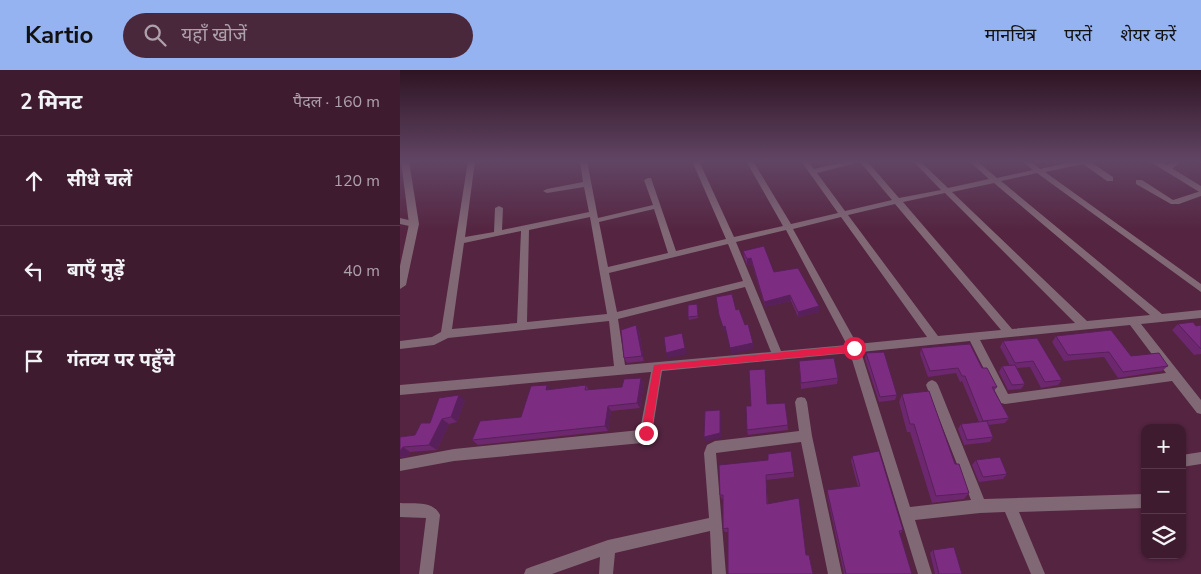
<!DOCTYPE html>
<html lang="hi">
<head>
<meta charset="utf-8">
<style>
  body { margin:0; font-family:"Nunito Sans","Noto Sans Devanagari",sans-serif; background:#4a283c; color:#f1f3f6 }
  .controls { position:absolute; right:15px; bottom:15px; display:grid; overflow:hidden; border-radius:10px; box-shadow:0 1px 4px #0004 }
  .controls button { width:45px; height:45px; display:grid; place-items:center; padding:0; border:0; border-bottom:1px solid #58394c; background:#3f1b30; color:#f1f3f6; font:25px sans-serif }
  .stop { position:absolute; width:15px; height:15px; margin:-11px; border:4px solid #e11d48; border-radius:50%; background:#fff }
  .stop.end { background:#e11d48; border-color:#fff; box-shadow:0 1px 5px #0008 }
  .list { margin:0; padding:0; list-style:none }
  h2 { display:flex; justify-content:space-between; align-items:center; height:65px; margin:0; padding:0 20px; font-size:21px }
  h2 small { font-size:16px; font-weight:400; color:#ada1ab }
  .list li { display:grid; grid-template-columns:32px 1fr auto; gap:15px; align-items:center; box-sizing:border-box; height:90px; padding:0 20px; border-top:1px solid #58394c }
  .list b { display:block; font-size:19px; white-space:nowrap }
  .list em { font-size:16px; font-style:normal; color:#ada1ab }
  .icon { flex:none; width:28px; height:28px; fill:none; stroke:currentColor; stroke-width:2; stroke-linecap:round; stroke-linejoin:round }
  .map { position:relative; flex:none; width:801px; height:504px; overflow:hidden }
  header { display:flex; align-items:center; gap:30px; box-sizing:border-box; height:70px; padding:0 25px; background:#95b2f1; color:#111 }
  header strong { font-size:24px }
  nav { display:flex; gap:28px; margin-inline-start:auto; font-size:18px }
  .search { width:350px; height:45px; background:#4a283c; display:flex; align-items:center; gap:12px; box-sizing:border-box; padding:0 18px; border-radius:28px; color:#ada1ab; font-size:19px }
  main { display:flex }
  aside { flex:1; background:#3f1b30 }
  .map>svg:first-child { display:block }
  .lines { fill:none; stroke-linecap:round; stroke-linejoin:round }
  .minor { fill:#816875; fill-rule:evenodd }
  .tertiary { fill:#816875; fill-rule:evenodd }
  .wall { fill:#6c276f }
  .shaded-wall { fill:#58205a }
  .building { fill:#7d2d81; stroke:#58205a }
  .route { fill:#e11d48 }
</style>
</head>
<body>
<header>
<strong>Kartio</strong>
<div class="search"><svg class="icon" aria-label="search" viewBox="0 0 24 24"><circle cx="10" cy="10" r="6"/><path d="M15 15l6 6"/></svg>यहाँ खोजें</div>
<nav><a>मानचित्र</a><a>परतें</a><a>शेयर करें</a></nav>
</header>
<main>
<aside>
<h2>2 मिनट<small>पैदल · 160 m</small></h2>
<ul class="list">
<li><svg class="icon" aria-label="ahead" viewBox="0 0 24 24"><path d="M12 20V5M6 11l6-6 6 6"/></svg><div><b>सीधे चलें</b></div><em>120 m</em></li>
<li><svg class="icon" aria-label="left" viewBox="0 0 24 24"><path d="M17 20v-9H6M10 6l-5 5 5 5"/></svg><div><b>बाएँ मुड़ें</b></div><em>40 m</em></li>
<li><svg class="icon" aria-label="arrive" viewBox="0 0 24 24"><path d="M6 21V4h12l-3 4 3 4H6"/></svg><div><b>गंतव्य पर पहुँचे</b></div></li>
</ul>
</aside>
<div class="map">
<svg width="801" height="504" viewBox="0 0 801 504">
  <rect width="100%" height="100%" fill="#542440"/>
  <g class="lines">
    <!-- minor -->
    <g class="minor">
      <path d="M68,91H75L65,167L94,162L95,138L99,136L103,138L102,160L189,142L184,117L147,123L143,121L147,119L183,112L180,91H187L198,148L253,135L244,110L248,108H251L276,181L326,169L292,91H299L334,167L383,156L346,91H353L391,154L438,143L401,91H408L414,99L447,91H467L499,128L541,120L513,91H520L548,118L589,109L569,91H577L597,108L633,100L622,91H630L640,99L675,91H689L713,107V111H707L683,94L645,102L801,214V222L637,103L601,111L762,244L801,240V248L741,254L801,330V344L797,343L772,311L605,334L601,333L570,271L461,282L510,437L571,430L526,315L528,312L532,310L536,312L538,315L584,429L745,424V438L619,442L645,504H631L605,442L580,443L515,450L532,504H518L450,283L262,301L252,363L246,371L242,373L54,391L0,401V389L54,379L240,360L251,302L0,325V315L214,296L209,251L48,268L34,275L0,279V271L32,267L41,262ZM460,92L492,130L445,141L417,103ZM594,113L750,245L687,251L552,122ZM545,123L675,253L612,259L503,132ZM495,134L601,260L538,266L448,145ZM254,139L268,183L208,197L199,152ZM190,147L207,244L127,252L129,160ZM441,147L527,267L457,274L393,159ZM386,160L447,275L381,281L336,172ZM121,161L117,253L52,259L64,173ZM328,174L343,211L217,242L209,203ZM345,217L371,282L225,295L218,249ZM730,255L766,303L608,324L580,270Z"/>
      <path d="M773,91H781L770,101H764V97Z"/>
      <path d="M736,110H742L773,130L801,121V126L779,134H771L736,114Z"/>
      <path d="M0,148L17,152L18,154L14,157L0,154Z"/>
      <path d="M401,327L405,328L407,332L412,366L442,504H428L401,372L316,383L326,504H312L310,461L215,483L213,504H199L200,487L152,504H124L126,499L131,497L208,470L309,448L304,383L307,375L315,371L399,361L395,332L397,328Z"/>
      <path d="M801,382V394L782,397V385Z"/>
      <path d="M0,433C14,434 33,430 40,445L33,504H19L26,448L0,447Z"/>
    </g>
    <!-- tertiary -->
    <g class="tertiary">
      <path d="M1,91H9L19,154L6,215L0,219V196L9,154Z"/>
      <path d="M749,91H760L801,116V123Z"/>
    </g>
  </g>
  <!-- wall -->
  <g class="wall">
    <path d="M343,181L374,202L419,236V242L398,247L391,231L365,237L352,194L347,195L344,187Z"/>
    <path d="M298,237V248L289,250L288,247Z"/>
    <path d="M778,254L796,256L801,255V284L794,285L772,260Z"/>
    <path d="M239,260L244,291L227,293L224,288Z"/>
    <path d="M656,266L731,286L768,296L762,301L718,308L704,287L664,291L652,272Z"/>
    <path d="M603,271L662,310L658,315L641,318L630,297L617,298L625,314L621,319L608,320L599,302L602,296H610L600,277Z"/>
    <path d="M521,278L582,298L597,317L594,321L609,348L605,353L588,355L593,367L590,372L564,375L558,359L561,354L579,352L562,311L560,312L556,303L528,307L520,284Z"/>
    <path d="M466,283L497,325L495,330L479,332L465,289Z"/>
    <path d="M399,291L438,308L437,314L401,319Z"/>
    <path d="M241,308L244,313L240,338L211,341L208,361L78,375L72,370L121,347L147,315L151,320L186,315L189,320L222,317Z"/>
    <path d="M502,324L555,394L569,423L564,429L532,433L510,362H507L499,332Z"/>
    <path d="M65,330L57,352L49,354L37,380L10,382L9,386L0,387V367L15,365L30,353Z"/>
    <path d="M385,333L388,360L348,365L347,360L367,334Z"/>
    <path d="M452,386L503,460L500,464L512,504H444L427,425V420L458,417L451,391Z"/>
    <path d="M368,390L394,402V407L366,410L368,434L406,485L413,504L328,462H325L323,459V429H322L320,425Z"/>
    <path d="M576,390L607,404L603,409L579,412L572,395Z"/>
    <path d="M533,480L562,504H535L530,483Z"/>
  </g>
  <!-- shaded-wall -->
  <g class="shaded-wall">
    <path d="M351,188L352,194L347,195V189Z"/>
    <path d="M390,225L391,231L365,237L364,232Z"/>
    <path d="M419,236V242L398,247V242Z"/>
    <path d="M236,255L239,260L244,291L242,286Z"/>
    <path d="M325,256L326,262L324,263L323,257Z"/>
    <path d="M282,263L287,284L268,288L266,283Z"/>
    <path d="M353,273L354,279L331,284L330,278Z"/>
    <path d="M241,308L244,313L240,338L237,333Z"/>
    <path d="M147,315L152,320H146Z"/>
    <path d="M59,325L65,330L57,352L51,347Z"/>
    <path d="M208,336L211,341L208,361L205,356Z"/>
    <path d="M320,340L321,345V368L306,372L304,367Z"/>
    <path d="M42,349L49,354L37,380L29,375Z"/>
    <path d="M3,377L10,382L9,386L0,387V381Z"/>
  </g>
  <!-- building -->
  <g class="building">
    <path d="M364,176L374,202L398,198L419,236L398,242L390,225L364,232L351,188L347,189L343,181Z"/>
    <path d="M332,224L336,240L339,239L345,255L348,254L353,273L330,278L325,256L323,257L319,245L316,227Z"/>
    <path d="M297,234L298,246L288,247V235Z"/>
    <path d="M793,252L796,256L801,255V279L778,254Z"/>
    <path d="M236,255L242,286L224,288L221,260Z"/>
    <path d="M711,260L731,286L759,283L768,296L723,302L709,282L668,285L656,266Z"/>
    <path d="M282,263L285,278L266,283L264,267Z"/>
    <path d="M637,268L662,310L645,312L633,291L615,293L603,271Z"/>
    <path d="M570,274L582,298H587L597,317H592L609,348L583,351L565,306H562L558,298L530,301L521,278Z"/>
    <path d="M484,282L497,325L480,327L466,283Z"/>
    <path d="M434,288L438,308L401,313L399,291Z"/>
    <path d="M615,295L625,314L612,315L602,296Z"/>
    <path d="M365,299L367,334L385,333L388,355L347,360L346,336H351L349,300Z"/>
    <path d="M241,308L237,333L208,336L205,356L72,370L80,351L121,347L131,316L147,315L146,320L186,315L185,320L222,317L224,309Z"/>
    <path d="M529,321L555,394H559L569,423L536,426L514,354H510L502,324Z"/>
    <path d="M59,325L51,347L42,349L29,375L3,377L0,381V367L15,365L21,353H30L39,328Z"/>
    <path d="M320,340V363L304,367L305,341Z"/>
    <path d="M587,351L593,367L567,370L561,354Z"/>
    <path d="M391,381L394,402L366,405L367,434L399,428L406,485H409L413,504H328V458L323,459V425H320L319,395L368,390V384Z"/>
    <path d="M479,381L503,460L499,461L512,504H446L427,420L460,416L452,386Z"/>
    <path d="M600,387L607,404L583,407L576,390Z"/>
    <path d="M554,477L562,504H539L533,480Z"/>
  </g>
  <!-- sky -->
  <linearGradient id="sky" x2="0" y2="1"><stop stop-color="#2e1423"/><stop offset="0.56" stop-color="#614564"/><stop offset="1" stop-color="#614564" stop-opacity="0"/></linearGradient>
  <rect width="801" height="162" fill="url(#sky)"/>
  <!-- route -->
  <path class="route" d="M454,275L458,278L454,282L261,300L251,363L246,368L241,363L254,295Z"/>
</svg>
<div class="controls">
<button>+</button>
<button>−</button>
<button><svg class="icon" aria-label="layers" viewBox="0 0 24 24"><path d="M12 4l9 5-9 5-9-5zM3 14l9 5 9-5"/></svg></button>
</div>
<div class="stop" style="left:454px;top:278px"></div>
<div class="stop end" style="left:246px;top:363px"></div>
</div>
</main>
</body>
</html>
